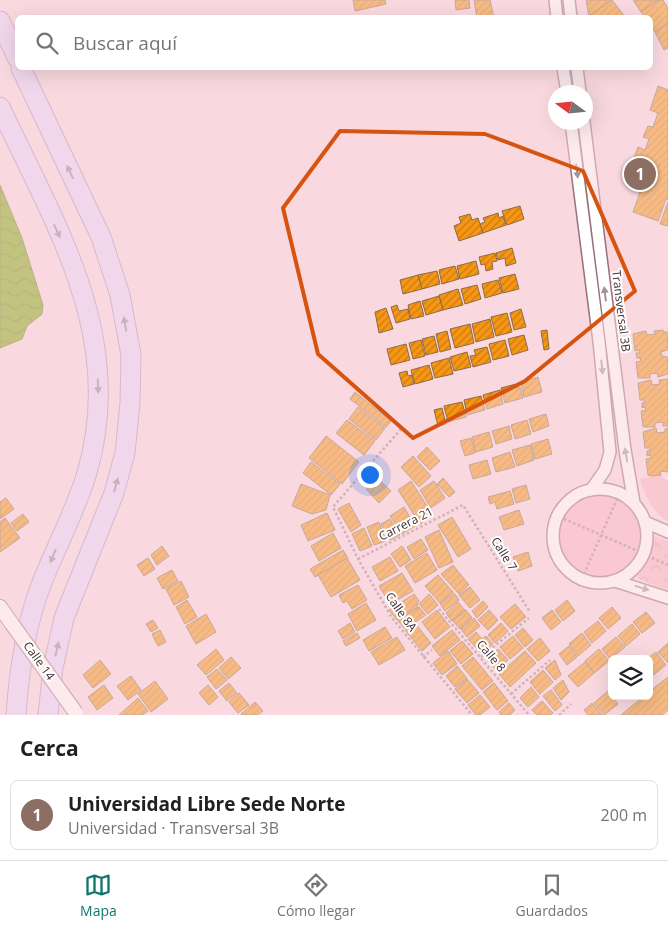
<!DOCTYPE html>
<html lang="es">
<head>
<meta charset="utf-8">
<style>
  body { margin:0; font-family:"Open Sans",sans-serif; background:#f2f2f2; color:#202124 }
  .controls { position:absolute; right:15px; bottom:15px; display:grid; overflow:hidden; border-radius:8px; box-shadow:0 5px 20px #0002 }
  .controls button { width:45px; height:45px; display:grid; place-items:center; padding:0; border:0; border-bottom:1px solid #e0e0e0; background:#fff; color:#202124; font:25px sans-serif }
  .compass { position:absolute; left:548px; top:85px; width:45px; height:45px; border-radius:50%; background:#fff; box-shadow:0 5px 20px #0002; rotate:285deg }
  .you { position:absolute; left:369px; top:474px; width:18px; height:18px; margin:-12px; border:4px solid #fff; border-radius:50%; background:#1a73e8; box-shadow:0 0 0 8px #1a73e833 }
  .badge { display:grid; place-items:center; width:32px; height:32px; border-radius:50%; background:#0f766e; color:#fff; font-size:16px; font-weight:700 }
  .pin { position:absolute; translate:-50% -50%; border:2px solid #fff; box-shadow:0 1px 5px #0006 }
  .list { margin:0; padding:0; list-style:none }
  h2 { display:flex; justify-content:space-between; align-items:center; height:65px; margin:0; padding:0 20px; font-size:21px }
  h2 small { font-size:16px; font-weight:400; color:#757577 }
  .list li { display:grid; grid-template-columns:32px 1fr auto; gap:15px; align-items:center; box-sizing:border-box; height:70px; margin:0 10px 10px; padding:0 10px; border:1px solid #e0e0e0; border-radius:8px }
  .list b { display:block; font-size:19px; white-space:nowrap }
  .list p { margin:0; font-size:16px; white-space:nowrap; color:#757577 }
  .list em { font-size:16px; font-style:normal; color:#757577 }
  .icon { flex:none; width:28px; height:28px; fill:none; stroke:currentColor; stroke-width:2; stroke-linecap:round; stroke-linejoin:round }
  .map { position:relative; flex:none; width:668px; height:715px; overflow:hidden }
  .search { position:absolute; background:#fff; box-shadow:0 5px 20px #0002; left:15px; right:15px; top:15px; height:55px; display:flex; align-items:center; gap:12px; box-sizing:border-box; padding:0 18px; border-radius:8px; color:#757577; font-size:19px }
  .sheet { height:145px; background:#fff }
  nav { display:flex; justify-content:space-around; align-items:center; box-sizing:border-box; height:70px; border-top:1px solid #e0e0e0; background:#fff; font-size:14px; color:#757577 }
  nav a { display:grid; justify-items:center; gap:2px }
  nav .on { color:#0f766e }
  .map>svg:first-child { display:block }
  .green { fill:#f9b3c2 }
  .forest { fill:url(#forest-crowns) }
  .water { fill:url(#water-waves); stroke:#6d8319 }
  .building { fill:url(#building-hatch); stroke:#8b6b4c }
  .lines { fill:none; stroke-linecap:round; stroke-linejoin:round }
  .minor-casing { stroke:#9c6e78; stroke-width:14 }
  .tertiary-casing { stroke:#9c6e78; stroke-width:16 }
  .trunk-casing { stroke:#a894b2; stroke-width:21 }
  .path { stroke:#9e8489; stroke-width:2.5; stroke-dasharray:2.5 2.5; stroke-linecap:butt }
  .minor { stroke:#fff; stroke-width:11 }
  .tertiary { stroke:#fff; stroke-width:14 }
  .trunk { stroke:#e6d6fa; stroke-width:19 }
  .tertiary-bridge-casing { stroke:#9c6e78; stroke-width:16; stroke-linecap:butt }
  .tertiary-bridge { stroke:#fff; stroke-width:14 }
  .oneway { fill:#a09698 }
  .oneway2 { fill:#948196 }
  .marked { fill:none; stroke:#d75410; stroke-width:4; stroke-linejoin:round }
  .labels { text-anchor:middle; stroke-width:4; stroke-linejoin:round; paint-order:stroke }
  .street-label { font-size:12px; fill:#412c31; stroke:#fff }
</style>
</head>
<body>
<div class="map">
<svg width="668" height="715" viewBox="0 0 668 715">
  <defs>
    <pattern id="forest-crowns" width="20" height="18" patternUnits="userSpaceOnUse" patternTransform="scale(1.25)"><rect width="20" height="18" fill="#f9b3c2"/><path d="M2 6a3 3 0 1 1 6 0M12 15a3 3 0 1 1 6 0" fill="none" stroke="#d79aa7"/></pattern>
    <pattern id="water-waves" width="16" height="10" patternUnits="userSpaceOnUse" patternTransform="scale(1.25)"><rect width="16" height="10" fill="#80a80f"/><path d="M0 5q4-4 8 0t8 0" fill="none" stroke="#6a890f"/></pattern>
    <pattern id="building-hatch" width="6" height="6" patternUnits="userSpaceOnUse" patternTransform="scale(1.25)"><rect width="6" height="6" fill="#f69613"/><path d="M-1 1l2-2M0 6l6-6M5 7l2-2" fill="none" stroke="#c97b12"/></pattern>
  </defs>
  <rect width="100%" height="100%" fill="#f9d9df"/>
  <!-- green -->
  <g class="green">
    <path d="M661,475L668,482V521C654,515 644,494 640,479Z"/>
    <circle cx="600" cy="536" r="41"/>
  </g>
  <!-- forest -->
  <path class="forest" d="M655,536L668,541V591L637,578L649,558Z"/>
  <!-- water -->
  <path class="water" d="M0,185L22,238L43,305L42,314L27,326L22,339L0,348Z"/>
  <!-- building -->
  <g class="building">
    <path d="M353,0H385L386,4L355,11Z"/>
    <path d="M455,0H469L470,8L456,10Z"/>
    <path d="M474,0H490L494,18H477Z"/>
    <path d="M586,0H612L589,16Z"/>
    <path d="M612,0L626,18H589V16Z"/>
    <path d="M633,0H658L641,12Z"/>
    <path d="M658,0H663L668,8V23L655,32L650,25V18H645L641,12Z"/>
    <path d="M668,23V48L664,50L655,32Z"/>
    <path d="M658,86L668,90V200L666,199L658,221L633,212L640,192L630,188L638,166L632,163L638,147L645,150L649,139L643,137L648,126L653,127L658,113L650,110Z"/>
    <path d="M668,202V226L660,224Z"/>
    <path d="M520,206L524,219L507,225L502,211Z"/>
    <path d="M498,213L499,218L503,216L506,225L483,233L480,224L485,222L483,218Z"/>
    <path d="M470,214L472,220L478,218L483,233L459,241L454,226L461,223L459,217Z"/>
    <path d="M512,248L516,263L506,266L505,258L498,260L496,253Z"/>
    <path d="M495,253L497,261L492,262L493,269L486,271L485,264L481,265L479,257Z"/>
    <path d="M476,261L479,274L460,279L457,266Z"/>
    <path d="M455,266L459,279L442,284L439,270Z"/>
    <path d="M437,271L440,284L422,289L418,275Z"/>
    <path d="M515,274L519,289L503,293L499,278Z"/>
    <path d="M418,275L422,289L403,294L400,280Z"/>
    <path d="M498,280L502,293L485,298L482,284Z"/>
    <path d="M477,285L481,299L465,304L461,289Z"/>
    <path d="M458,289L463,305L443,310L439,295Z"/>
    <path d="M439,296L443,310L426,315L422,301Z"/>
    <path d="M420,301L424,316L411,319L408,305Z"/>
    <path d="M397,305L399,311L408,309L410,319L396,323L391,307Z"/>
    <path d="M386,308L393,329L379,333L375,312Z"/>
    <path d="M521,309L526,327L514,330L510,313Z"/>
    <path d="M507,313L512,332L496,336L491,317Z"/>
    <path d="M490,319L494,337L476,342L472,324Z"/>
    <path d="M470,324L474,343L455,348L450,329Z"/>
    <path d="M547,330L549,349L544,350L541,331Z"/>
    <path d="M663,330V332H667L668,346L667,350L661,352L662,356L667,357L668,360V374L658,377L657,373L650,374V378H638L636,362L641,361L640,358H637L636,353H640L639,350L635,351L633,334L646,331L647,335L655,334L654,331Z"/>
    <path d="M447,331L451,349L440,352L436,334Z"/>
    <path d="M524,335L528,350L512,355L508,339Z"/>
    <path d="M434,336L438,352L426,355L422,339Z"/>
    <path d="M421,340L425,356L413,359L409,343Z"/>
    <path d="M505,340L509,356L493,360L489,344Z"/>
    <path d="M406,344L410,360L391,365L387,349Z"/>
    <path d="M487,347L491,362L473,367L470,356L476,355L474,350Z"/>
    <path d="M467,352L471,367L454,371L450,357Z"/>
    <path d="M449,358L453,374L435,378L431,363Z"/>
    <path d="M429,365L433,379L415,384L411,370Z"/>
    <path d="M407,371L408,376L412,375L414,384L403,387L399,373Z"/>
    <path d="M538,377L542,392L524,397L521,382Z"/>
    <path d="M668,379V426H663V422L655,423V427H643L641,411L646,410L645,407L642,408V403L645,402L644,400H640L638,383L651,380L652,385L660,384L659,380Z"/>
    <path d="M516,384L517,388L520,387L523,398L505,403L501,388Z"/>
    <path d="M500,390L503,404L487,409L483,395Z"/>
    <path d="M355,392L391,421L386,427L350,399Z"/>
    <path d="M481,396L485,410L467,415L464,400Z"/>
    <path d="M462,402L466,417L448,422L444,406Z"/>
    <path d="M358,407L385,428L376,440L349,419Z"/>
    <path d="M442,408L446,424L438,426L434,410Z"/>
    <path d="M546,414L549,426L533,432L529,419Z"/>
    <path d="M347,420L375,441L364,455L336,433Z"/>
    <path d="M527,420L531,434L515,439L511,425Z"/>
    <path d="M509,426L512,439L496,444L492,431Z"/>
    <path d="M656,428L657,433L665,432V429L668,428V472L660,471L661,475L651,476L648,475L646,459L651,458V455L647,456V451L650,450V448H645L643,432Z"/>
    <path d="M489,432L493,447L476,452L472,437Z"/>
    <path d="M326,436L359,462L342,484L309,458Z"/>
    <path d="M471,438L475,453L465,456L460,441Z"/>
    <path d="M548,439L552,454L535,459L531,444Z"/>
    <path d="M530,445L534,460L517,466L512,450Z"/>
    <path d="M427,447L440,461L430,470L417,457Z"/>
    <path d="M510,452L515,467L496,472L492,458Z"/>
    <path d="M413,456L431,476L419,487L401,467Z"/>
    <path d="M487,460L491,474L473,479L469,465Z"/>
    <path d="M311,462L340,484L331,495L303,473Z"/>
    <path d="M377,478L391,491L379,503L366,489Z"/>
    <path d="M443,478L455,492L449,497L437,484Z"/>
    <path d="M411,481L433,515L420,524L398,490Z"/>
    <path d="M434,481L445,498L431,508L420,490Z"/>
    <path d="M301,484L330,495L326,510L312,514L292,506Z"/>
    <path d="M526,485L530,499L516,503L512,489Z"/>
    <path d="M510,491L514,504L497,509L495,502L490,504L488,497Z"/>
    <path d="M6,498L14,509L0,519V502Z"/>
    <path d="M349,503L361,525L351,532L338,509Z"/>
    <path d="M404,507L415,526L402,534L390,516Z"/>
    <path d="M519,510L524,524L504,530L499,517Z"/>
    <path d="M327,513L335,530L308,541L301,525Z"/>
    <path d="M23,514L29,522L17,531L11,523Z"/>
    <path d="M452,517L471,549L458,557L438,525Z"/>
    <path d="M5,518L20,538L0,552V522Z"/>
    <path d="M390,519L400,535L390,540L381,524Z"/>
    <path d="M379,522L386,541L374,545L367,527Z"/>
    <path d="M364,528L372,546L360,551L352,534Z"/>
    <path d="M439,530L453,562L439,568L425,537Z"/>
    <path d="M333,533L341,548L319,561L311,546Z"/>
    <path d="M421,539L428,550L414,559L407,547Z"/>
    <path d="M162,546L169,556L157,565L151,555Z"/>
    <path d="M402,546L411,560L400,567L391,554Z"/>
    <path d="M343,550L348,558L315,577L310,569Z"/>
    <path d="M528,552L532,566L518,571L513,557Z"/>
    <path d="M427,553L437,570L415,583L405,566Z"/>
    <path d="M390,557L398,571L380,581L372,567Z"/>
    <path d="M148,558L155,569L144,576L137,565Z"/>
    <path d="M347,558L360,580L331,597L318,575Z"/>
    <path d="M453,565L469,585L459,594L441,574Z"/>
    <path d="M172,570L178,581L163,589L157,578Z"/>
    <path d="M402,573L413,591L390,604L379,586Z"/>
    <path d="M438,575L453,592L440,603L425,586Z"/>
    <path d="M181,581L189,597L174,605L166,589Z"/>
    <path d="M358,585L367,600L352,609L347,601L343,603L339,595Z"/>
    <path d="M470,587L480,600L470,608L459,595Z"/>
    <path d="M454,593L459,600L445,611L440,604Z"/>
    <path d="M414,594L419,601L417,604L418,607L397,620L389,610Z"/>
    <path d="M429,594L438,605L428,614L419,604Z"/>
    <path d="M187,600L197,617L185,624L176,607Z"/>
    <path d="M567,600L575,611L563,621L555,610Z"/>
    <path d="M483,601L488,607L477,618L472,611Z"/>
    <path d="M458,602L465,610L452,621L446,613Z"/>
    <path d="M366,603L376,620L357,631L348,614Z"/>
    <path d="M515,604L526,617L511,629L500,617Z"/>
    <path d="M419,607L426,615L405,629L398,621Z"/>
    <path d="M612,607L621,618L608,629L599,618Z"/>
    <path d="M437,610L450,627L435,639L422,622Z"/>
    <path d="M466,610L472,618L460,629L453,621Z"/>
    <path d="M489,610L498,620L488,630L478,620Z"/>
    <path d="M552,610L561,622L551,630L542,618Z"/>
    <path d="M646,612L655,623L642,633L633,622Z"/>
    <path d="M206,614L216,632L196,644L186,626Z"/>
    <path d="M474,618L480,626L467,637L461,629Z"/>
    <path d="M153,620L158,628L151,632L146,624Z"/>
    <path d="M598,621L606,631L592,643L584,632Z"/>
    <path d="M350,623L355,632L343,639L338,631Z"/>
    <path d="M415,623L431,643L422,651L405,630Z"/>
    <path d="M501,623L508,631L495,643L488,635Z"/>
    <path d="M632,624L640,634L626,646L618,636Z"/>
    <path d="M385,627L392,638L369,651L363,640Z"/>
    <path d="M523,628L533,640L525,647L515,635Z"/>
    <path d="M160,630L166,642L158,646L152,634Z"/>
    <path d="M452,630L460,640L440,656L432,646Z"/>
    <path d="M476,632L482,639L486,636L493,644L482,654L468,639Z"/>
    <path d="M357,633L360,638L346,646L343,641Z"/>
    <path d="M582,633L591,645L578,656L569,644Z"/>
    <path d="M513,636L523,648L510,659L500,647Z"/>
    <path d="M397,637L405,650L379,665L371,652Z"/>
    <path d="M616,637L625,647L610,659L602,649Z"/>
    <path d="M540,638L550,651L538,661L527,649Z"/>
    <path d="M462,641L473,654L461,664L450,651Z"/>
    <path d="M668,643V663L658,652Z"/>
    <path d="M569,646L577,657L567,665L559,654Z"/>
    <path d="M216,649L224,660L206,675L197,665Z"/>
    <path d="M498,649L508,660L497,671L487,660Z"/>
    <path d="M599,649L609,661L594,673L585,661Z"/>
    <path d="M448,651L457,664L442,675L433,663Z"/>
    <path d="M525,651L536,663L510,687L499,674Z"/>
    <path d="M656,652L666,665L651,677L649,659H647Z"/>
    <path d="M231,657L241,668L228,679L219,668Z"/>
    <path d="M473,657L493,681L482,690L462,666Z"/>
    <path d="M100,660L111,674L93,688L83,675Z"/>
    <path d="M555,660L561,675L555,680L545,668Z"/>
    <path d="M585,662L594,673L578,687L568,676Z"/>
    <path d="M457,666L467,678L455,687L446,676Z"/>
    <path d="M217,669L227,680L216,689L207,677Z"/>
    <path d="M543,670L553,682L540,694L530,682Z"/>
    <path d="M131,676L141,690L128,700L117,686Z"/>
    <path d="M668,677V710L662,715H621L644,696H649V692Z"/>
    <path d="M467,679L479,693L467,703L455,689Z"/>
    <path d="M563,680L569,692L561,700L553,688Z"/>
    <path d="M155,681L168,699L151,712L138,694Z"/>
    <path d="M229,683L237,693L227,701L219,691Z"/>
    <path d="M494,683L508,701L497,710L483,692Z"/>
    <path d="M104,685L113,698L97,710L88,697Z"/>
    <path d="M208,685L218,697L209,705L199,693Z"/>
    <path d="M531,687L539,697L528,707L520,698Z"/>
    <path d="M551,690L562,705L555,711L543,696Z"/>
    <path d="M608,691L618,704L604,715L594,703Z"/>
    <path d="M239,693L249,705L238,713L229,702Z"/>
    <path d="M480,695L490,707L480,715H476L468,705Z"/>
    <path d="M138,698L148,711L142,715H119Z"/>
    <path d="M542,701L553,713L551,715H537L532,710Z"/>
    <path d="M255,702L263,711L257,715H242L241,714Z"/>
    <path d="M509,703L515,710L510,715H501L499,712Z"/>
    <path d="M592,703L602,715H588L584,710Z"/>
  </g>
  <g class="lines">
    <!-- minor casing -->
    <g class="minor-casing">
      <g id="minor">
        <path d="M555,0L557,18"/>
        <path d="M569,0L571,18"/>
        <path d="M563,68L567,92"/>
        <path d="M577,68L580,92"/>
        <path d="M571,122L599,341L610,452L605,470L591,490"/>
        <path d="M584,122L625,450L634,503"/>
        <circle cx="600" cy="536" r="47"/>
        <path d="M645,522L668,532"/>
        <path d="M615,581L668,598"/>
      </g>
    </g>
    <!-- tertiary casing -->
    <g class="tertiary-casing">
      <path id="tertiary" d="M0,607L12,624"/>
    </g>
    <!-- trunk casing -->
    <g class="trunk-casing">
      <g id="trunk">
        <path d="M0,21L18,59"/>
        <path d="M21,68L101,237L120,295L131,355L130,403L125,453L114,493L64,618L53,668L48,715"/>
        <path d="M0,107C56,227 128,339 86,476C74,514 55,549 41,585C25,627 19,671 16,715"/>
      </g>
    </g>
    <!-- path -->
    <g class="path">
      <path d="M401,429L333,507L358,559L392,618L472,715"/>
      <path d="M564,519L638,551"/>
      <path d="M652,558L668,565"/>
      <path d="M358,559L463,505L530,612"/>
      <path d="M584,574L617,499"/>
      <path d="M439,609L529,715"/>
      <path d="M423,657L432,650"/>
      <path d="M481,657L529,618"/>
      <path d="M511,694L550,660"/>
      <path d="M559,715L571,704"/>
    </g>
    <!-- minor -->
    <use href="#minor" class="minor"/>
    <!-- tertiary -->
    <use href="#tertiary" class="tertiary"/>
    <!-- trunk -->
    <use href="#trunk" class="trunk"/>
    <!-- tertiary-bridge casing -->
    <g class="tertiary-bridge-casing">
      <path id="tertiary-bridge" d="M12,624L76,713"/>
    </g>
    <!-- tertiary-bridge -->
    <use href="#tertiary-bridge" class="tertiary-bridge"/>
  </g>
  <!-- one-way arrows -->
  <defs><path id="oneway-solid" d="M-6-.8H1V-3.2L6.5 0L1 3.2V.8H-6Z" transform="scale(1.25)"/></defs>
  <g class="oneway">
    <use href="#oneway-solid" transform="translate(577 171) rotate(83)"/>
    <use href="#oneway-solid" transform="translate(605 294) rotate(-97)"/>
    <use href="#oneway-solid" transform="translate(602 367) rotate(84)"/>
    <use href="#oneway-solid" transform="translate(626 455) rotate(-100)"/>
    <use href="#oneway-solid" transform="translate(642 588) rotate(18)"/>
  </g>
  <g class="oneway2">
    <use href="#oneway-solid" transform="translate(70 172) rotate(-115)"/>
    <use href="#oneway-solid" transform="translate(57 231) rotate(65)"/>
    <use href="#oneway-solid" transform="translate(125 324) rotate(-100)"/>
    <use href="#oneway-solid" transform="translate(98 386) rotate(88)"/>
    <use href="#oneway-solid" transform="translate(116 485) rotate(-75)"/>
    <use href="#oneway-solid" transform="translate(53 556) rotate(113)"/>
    <use href="#oneway-solid" transform="translate(57 649) rotate(-77)"/>
  </g>
  <!-- marked area -->
  <path d="M0 0H668V715H0ZM340,131L485,134L583,171L635,291L525,381L413,438L318,354L283,208Z" fill="#f9d9df" fill-opacity=".55" fill-rule="evenodd"/>
  <path class="marked" d="M340,131L485,134L583,171L635,291L525,381L413,438L318,354L283,208Z"/>
  <g class="labels">
    <!-- street labels -->
    <g class="street-label">
      <text transform="translate(621 311) rotate(83)" y="4">Transversal 3B</text>
      <text transform="translate(406 524) rotate(-27)" y="4">Carrera 21</text>
      <text transform="translate(504 554) rotate(58)" y="4">Calle 7</text>
      <text transform="translate(401 612) rotate(55)" y="4">Calle 8A</text>
      <text transform="translate(491 656) rotate(50)" y="4">Calle 8</text>
      <text transform="translate(39 661) rotate(54)" y="4">Calle 14</text>
    </g>
  </g>
</svg>
<div class="controls">
<button><svg class="icon" aria-label="layers" viewBox="0 0 24 24"><path d="M12 4l9 5-9 5-9-5zM3 14l9 5 9-5"/></svg></button>
</div>
<svg class="compass" viewBox="-18 -18 36 36"><path d="M0-13l5 13h-10z" fill="#e53935"/><path d="M0 13l5-13h-10z" fill="#757577"/></svg>
<div class="you"></div>
<div class="pin badge" style="left:640px;top:174px;background:#8d6e63">1</div>
<div class="search"><svg class="icon" aria-label="search" viewBox="0 0 24 24"><circle cx="10" cy="10" r="6"/><path d="M15 15l6 6"/></svg>Buscar aquí</div>
</div>
<section class="sheet">
<h2>Cerca<small></small></h2>
<ul class="list">
<li><span class="badge" style="background:#8d6e63">1</span><div><b>Universidad Libre Sede Norte</b><p>Universidad · Transversal 3B</p></div><em>200 m</em></li>
</ul>
</section>
<nav>
<a class="on"><svg class="icon" aria-label="map" viewBox="0 0 24 24"><path d="M3 6l6-2 6 2 6-2v14l-6 2-6-2-6 2zM9 4v14M15 6v14"/></svg>Mapa</a>
<a><svg class="icon" aria-label="directions" viewBox="0 0 24 24"><path d="M12 3l9 9-9 9-9-9zM9 14v-3h6M13 9l2 2-2 2"/></svg>Cómo llegar</a>
<a><svg class="icon" aria-label="saved" viewBox="0 0 24 24"><path d="M7 4h10v16l-5-4-5 4z"/></svg>Guardados</a>
</nav>
</body>
</html>
